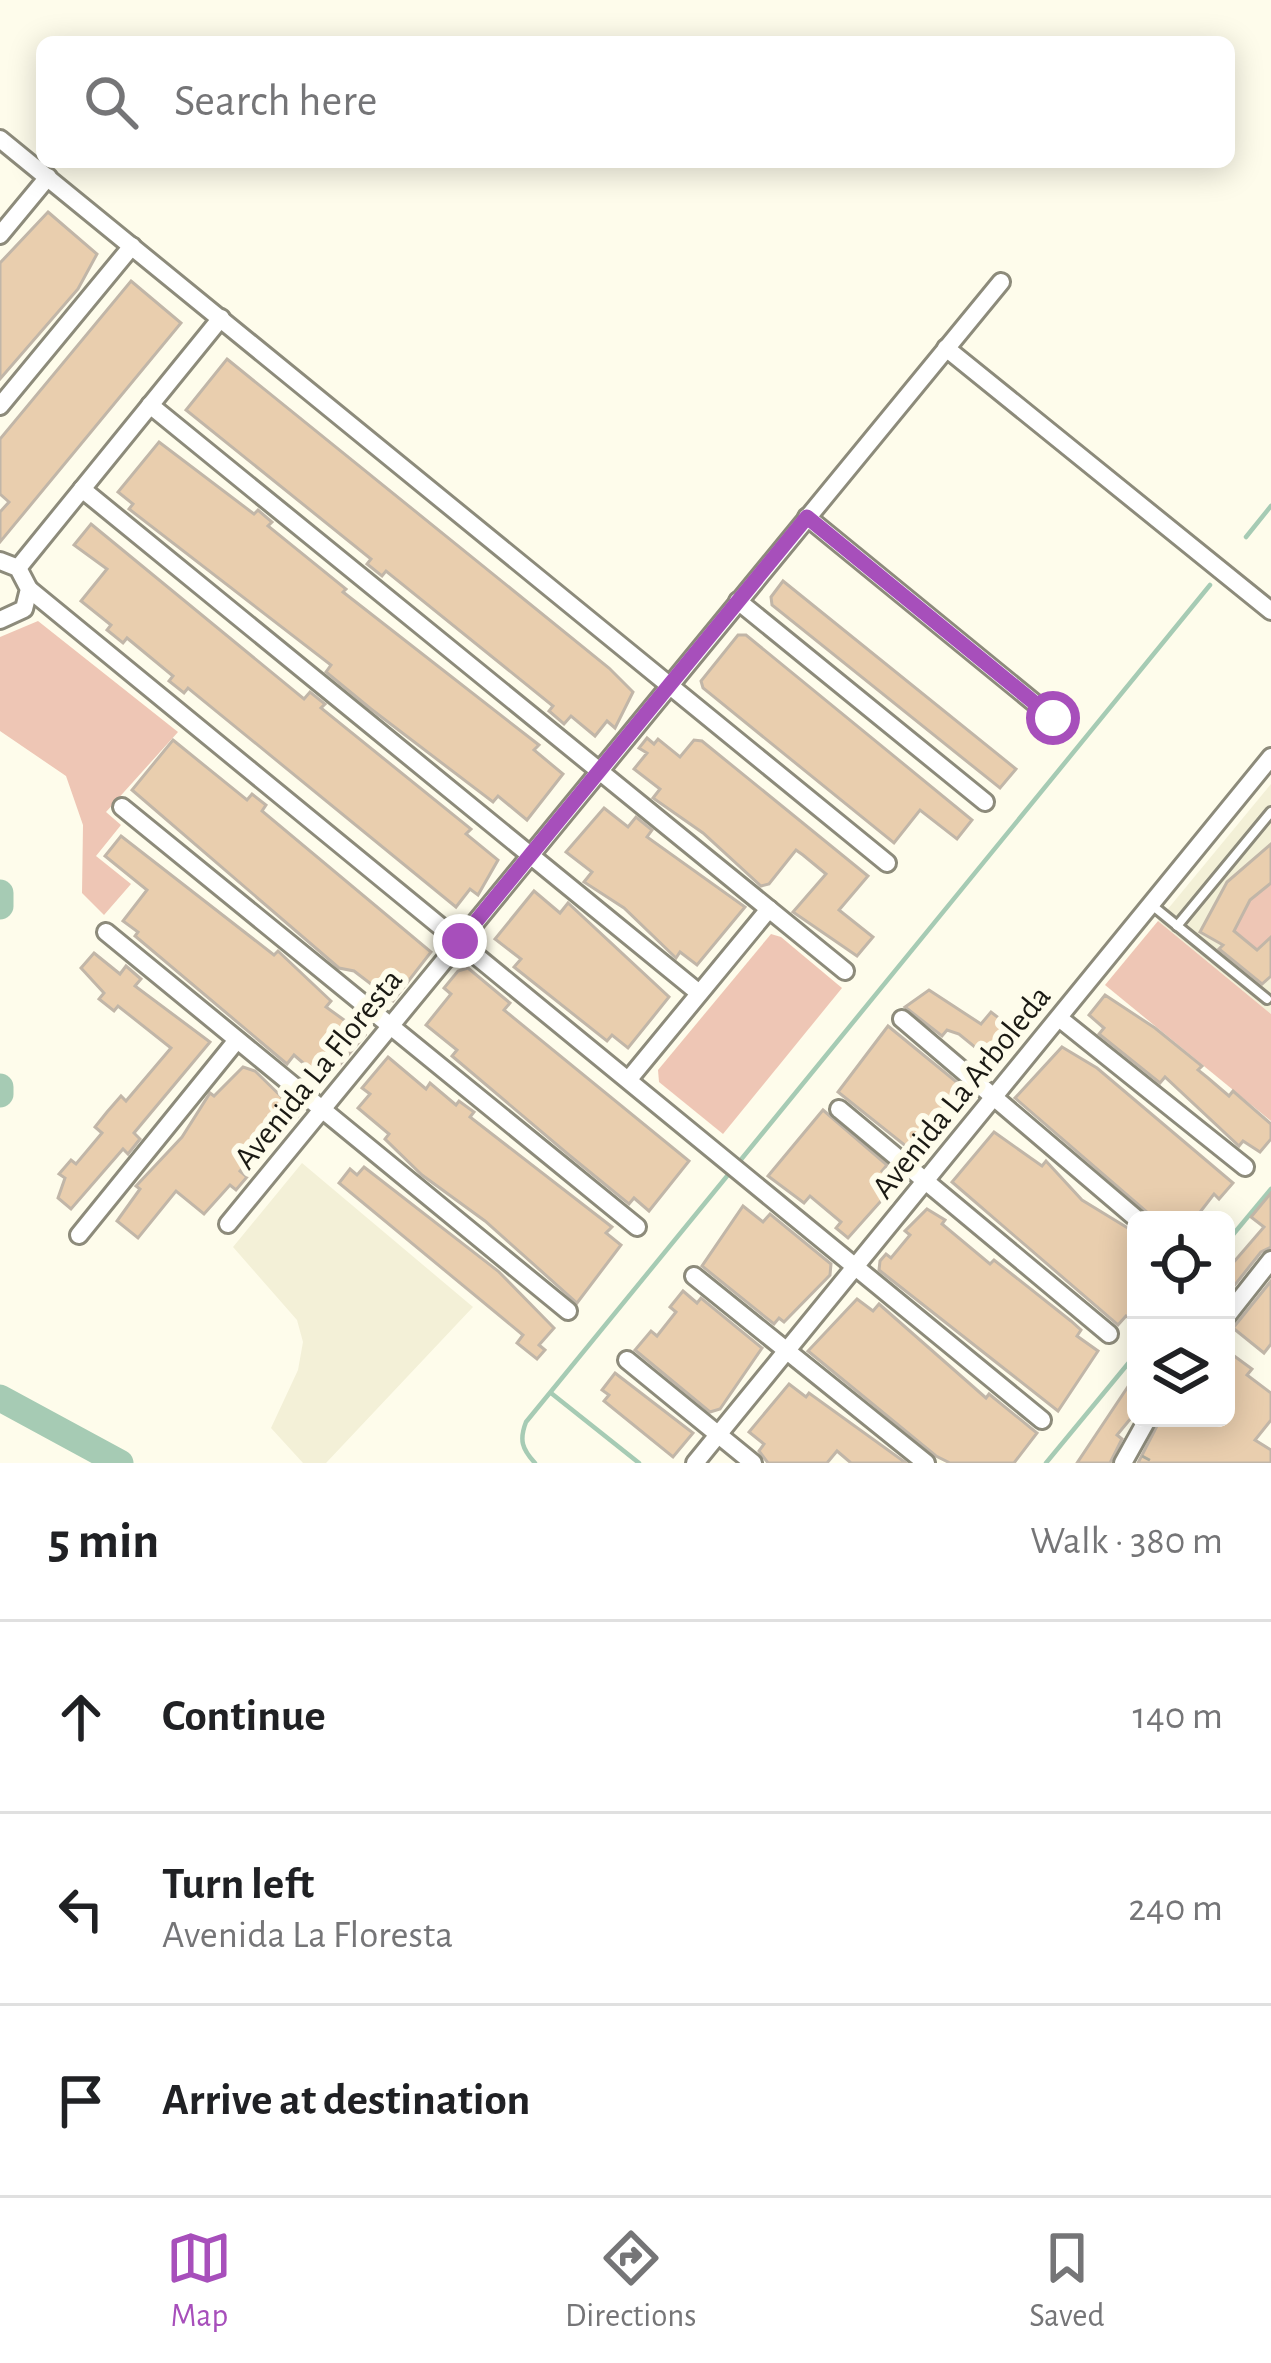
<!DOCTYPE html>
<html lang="en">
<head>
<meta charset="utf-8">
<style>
  body { margin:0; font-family:"Alegreya Sans",sans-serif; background:#f2f2f2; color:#202124 }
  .controls { position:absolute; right:36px; bottom:36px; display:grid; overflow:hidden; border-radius:18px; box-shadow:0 6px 30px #0003 }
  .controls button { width:108px; height:108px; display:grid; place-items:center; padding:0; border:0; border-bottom:3px solid #e0e0e0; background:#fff; color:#202124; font:60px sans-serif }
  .stop { position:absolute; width:36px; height:36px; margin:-27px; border:9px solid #a74fbb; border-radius:50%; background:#fff }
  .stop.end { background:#a74fbb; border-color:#fff; box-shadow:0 3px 12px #0008 }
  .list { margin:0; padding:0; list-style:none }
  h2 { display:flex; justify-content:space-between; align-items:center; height:156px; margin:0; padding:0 48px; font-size:51px }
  h2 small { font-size:39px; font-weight:400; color:#757577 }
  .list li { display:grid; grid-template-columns:78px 1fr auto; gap:36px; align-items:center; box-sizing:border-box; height:192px; padding:0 48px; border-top:3px solid #e0e0e0 }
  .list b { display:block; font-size:45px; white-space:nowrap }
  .list p { margin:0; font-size:39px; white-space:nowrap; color:#757577 }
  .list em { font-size:39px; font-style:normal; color:#757577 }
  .icon { flex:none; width:66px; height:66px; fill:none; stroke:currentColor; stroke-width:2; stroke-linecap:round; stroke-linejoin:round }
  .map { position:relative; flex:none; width:1271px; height:1463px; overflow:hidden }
  .search { position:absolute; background:#fff; box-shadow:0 6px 30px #0003; left:36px; right:36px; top:36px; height:132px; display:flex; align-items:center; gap:30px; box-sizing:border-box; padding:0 42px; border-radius:18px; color:#757577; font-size:45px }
  .sheet { height:732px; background:#fff }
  nav { display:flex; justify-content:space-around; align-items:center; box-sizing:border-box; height:168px; border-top:3px solid #e0e0e0; background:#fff; font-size:33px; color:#757577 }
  nav a { display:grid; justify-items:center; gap:6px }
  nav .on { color:#a74fbb }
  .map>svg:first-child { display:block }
  .built { fill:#f3f0d7 }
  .green { fill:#eec6b5 }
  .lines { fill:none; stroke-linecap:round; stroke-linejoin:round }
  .stream { stroke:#a6cbb4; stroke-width:4.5 }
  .river { stroke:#a6cbb4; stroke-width:27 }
  .building { fill:#e9ceae; stroke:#c1b6a8; stroke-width:3 }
  .lane-casing { stroke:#8d8b7b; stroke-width:14 }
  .street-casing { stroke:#8d8b7b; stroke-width:22 }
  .path { stroke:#acab9e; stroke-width:3; stroke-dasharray:9 9; stroke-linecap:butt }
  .lane { stroke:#fff; stroke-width:8 }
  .street { stroke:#fff; stroke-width:16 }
  .route { stroke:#a74fbb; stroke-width:15 }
  .labels { text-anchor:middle; stroke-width:12; stroke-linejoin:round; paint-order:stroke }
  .street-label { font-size:33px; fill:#1b1a14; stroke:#fefceb }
</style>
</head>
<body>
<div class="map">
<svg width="1271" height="1463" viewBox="0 0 1271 1463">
  <rect width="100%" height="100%" fill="#fefceb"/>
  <!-- built -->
  <g class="built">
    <path d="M1271,784V1014L1158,921Z"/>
    <path d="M302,1163L473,1307L326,1463H303L271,1428L298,1370L303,1342L297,1320L233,1247Z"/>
  </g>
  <!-- green -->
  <g class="green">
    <path d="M38,621L178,732L106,812L121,825L96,856L131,884L104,915L82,893L83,825L66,776L0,731V637Z"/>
    <path d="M1271,883V937L1257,950L1234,931L1250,900Z"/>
    <path d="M1158,921L1271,1014V1121L1105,985Z"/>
    <path d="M771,934L781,937L842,988L723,1134L659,1082L658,1070Z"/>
  </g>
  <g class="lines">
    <!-- stream -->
    <g class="stream">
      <path d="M1246,537L1271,506"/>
      <path d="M739,1162L1210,585"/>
      <path d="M1226,1243L1271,1189"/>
      <path d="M551,1393L639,1463"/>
      <path d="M535,1463C522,1449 519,1440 526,1422L732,1170"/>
      <path d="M1046,1463L1136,1354"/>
    </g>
    <!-- river -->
    <g class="river">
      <path d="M0,893V906"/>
      <path d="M0,1087V1094"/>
      <path d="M0,1398L120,1463"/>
    </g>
  </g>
  <!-- building -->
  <g class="building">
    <path d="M48,212L97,254L78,289L0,379V263Z"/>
    <path d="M131,281L181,323L0,542V512L9,502L0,494V439Z"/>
    <path d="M227,359L609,668L633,692L615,728L607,721L595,736L571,716L564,724L549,711L553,706L386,571L382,576L367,564L371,559L186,410Z"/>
    <path d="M159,442L254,514L258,510L272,522L268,526L346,589L343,592L539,745L534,750L563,774L527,820L498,796L493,802L371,709L326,672L331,665L129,509L133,504L118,492Z"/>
    <path d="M91,524L304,699L310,692L325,704L321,708L471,829L466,834L498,860L478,895L470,889L456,907L188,688L184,693L169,681L173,676L127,638L123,643L107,630L111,625L81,601L107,569L74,545Z"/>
    <path d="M783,581L1016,769L1000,788L772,605L771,597Z"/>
    <path d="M738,635H746L972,820L957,839L920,810L894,843L703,688L701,681Z"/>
    <path d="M647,738L654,744L658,739L680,757L694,740L702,741L868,876L839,910L873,937L857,956L793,912L826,874L803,855L796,850L769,884L761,886L703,833L653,798L660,789L634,769L647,753L639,748Z"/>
    <path d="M173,740L247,800L252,794L266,805L262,811L431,952L393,1001L354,971L339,968L132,790Z"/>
    <path d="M604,808L628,827L636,817L652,830L647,837L745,907L697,965L680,952L676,958L624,908L584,882L592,872L566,852Z"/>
    <path d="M121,836L274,955L278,951L331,1001L326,1007L365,1035L325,1082L294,1055L287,1064L135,936L138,932L123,921L147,890L105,856Z"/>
    <path d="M1271,844V883L1250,900L1234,931L1257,950L1271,937V976L1262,984L1219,949L1223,945L1200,932L1227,882Z"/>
    <path d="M534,891L560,913L568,903L669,997L628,1048L612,1035L607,1041L514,967L521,959L495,939Z"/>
    <path d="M94,953L120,974L126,966L141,979L135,986L210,1042L134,1133L140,1139L128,1154L123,1149L71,1209L58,1198L65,1178L59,1174L71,1160L76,1164L102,1133L95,1127L107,1112L121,1096L126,1101L171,1048L118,1006L114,1011L99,999L104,993L81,968Z"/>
    <path d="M468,968L510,1003L504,1010L689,1161L649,1211L634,1198L629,1204L569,1155L452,1056L457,1050L426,1025L451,994L444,988L458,971Z"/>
    <path d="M929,990L981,1024L991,1012L1022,1036L998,1066L959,1034L947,1030L942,1036L905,1007Z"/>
    <path d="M1105,995L1155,1028L1202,1066L1198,1070L1208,1078L1229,1096L1233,1091L1271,1124V1139L1260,1152L1243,1141L1239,1146L1165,1077L1160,1083L1099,1034L1104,1028L1089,1015Z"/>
    <path d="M888,1026L970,1093L924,1154L917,1155L838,1092Z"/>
    <path d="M1062,1047L1097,1068L1233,1183L1219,1199L1214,1194L1194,1220H1156L1015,1098Z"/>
    <path d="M388,1057L426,1089L430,1083L456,1105L459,1101L474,1112L470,1117L612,1227L606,1233L621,1245L577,1303L485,1221L422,1175L385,1139L389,1134L358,1108L370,1094L362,1088Z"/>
    <path d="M243,1067L255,1071L291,1106H298V1116L286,1129L280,1124L254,1155L240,1171L247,1177L236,1190L230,1185L204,1214L176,1191L138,1238L117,1221L140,1189L136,1186L182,1137L210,1093L214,1096Z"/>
    <path d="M823,1110L887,1165L882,1171L897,1183L848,1238L836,1228L841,1222L810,1196L804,1203L768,1176Z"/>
    <path d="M994,1132L1042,1166L1046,1161L1082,1200L1136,1233V1310L1129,1318L1126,1316L1118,1325L952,1182Z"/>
    <path d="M364,1167L498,1271L554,1328L539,1345L545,1350L537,1359L517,1343L523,1335L339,1183L350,1169L357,1175Z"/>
    <path d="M1271,1193V1247L1261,1252L1226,1296V1271L1264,1227L1251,1217Z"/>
    <path d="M743,1206L763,1222L770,1214L831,1264L830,1275L784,1322L779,1318L774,1324L702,1266Z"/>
    <path d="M927,1209L945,1220L942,1224L990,1264L994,1260L1071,1321L1081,1330L1077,1336L1098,1351L1058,1411L879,1270L880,1261L886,1254L891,1258L910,1235L905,1231Z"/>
    <path d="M1271,1281V1344L1264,1353L1233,1328Z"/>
    <path d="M683,1291L697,1303L701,1298L762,1348L720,1409L710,1412L635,1350L651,1331L657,1336L676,1312L670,1307Z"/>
    <path d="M857,1299L873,1311L879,1304L986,1398L989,1394L1037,1433L1014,1463H950L936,1456L808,1351Z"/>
    <path d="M1226,1350L1252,1369L1247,1375L1271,1393V1420L1255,1440L1271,1450V1463H1138L1161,1418H1226Z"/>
    <path d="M615,1373L693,1433L673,1457L604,1401L609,1395L602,1390Z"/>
    <path d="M789,1384L806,1397L809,1393L906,1463H851L837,1451L827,1463H768L759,1451L764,1444L749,1432Z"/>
    <path d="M1129,1385L1136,1390V1412L1117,1435L1122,1439L1110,1463H1077Z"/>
  </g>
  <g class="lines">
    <!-- lane casing -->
    <g class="lane-casing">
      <g id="lane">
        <path d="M1153,906L1267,999"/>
        <path d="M1177,926L1271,812"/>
      </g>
    </g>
    <!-- street casing -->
    <g class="street-casing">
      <g id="street">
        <path d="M0,139L887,863"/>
        <path d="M0,235L48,177"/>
        <path d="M946,348L1271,611"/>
        <path d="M150,405L845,971"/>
        <path d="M0,406L132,246"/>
        <path d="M82,489L699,993"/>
        <path d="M807,517L1053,718"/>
        <path d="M0,561L18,568L29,589L24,609L0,620"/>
        <path d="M18,568L221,318"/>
        <path d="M29,589L1042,1420"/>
        <path d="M738,601L985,802"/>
        <path d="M122,807L637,1227"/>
        <path d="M106,932L568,1311"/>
        <path d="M1059,1018L1245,1167"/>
        <path d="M902,1019L1138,1220"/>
        <path d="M629,1079L769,909"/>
        <path d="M839,1109L1109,1334"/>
        <path d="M228,1224L1001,282"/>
        <path d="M79,1235L237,1040"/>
        <path d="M694,1276L926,1463"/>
        <path d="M1226,1317L1271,1260"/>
        <path d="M627,1360L753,1463"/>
        <path d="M695,1463L1271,757"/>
        <path d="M1123,1463L1148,1418"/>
      </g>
    </g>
    <!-- path -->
    <path class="path" d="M1142,1456L1155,1463"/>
    <!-- lane -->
    <use href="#lane" class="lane"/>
    <!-- street -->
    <use href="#street" class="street"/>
  </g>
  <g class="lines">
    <!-- route -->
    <path class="route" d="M460,941L807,517L1053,718"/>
  </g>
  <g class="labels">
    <!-- street labels -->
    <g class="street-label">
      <text transform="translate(317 1068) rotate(-51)" y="12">Avenida La Floresta</text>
      <text transform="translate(960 1091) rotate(-51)" y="12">Avenida La Arboleda</text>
    </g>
  </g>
</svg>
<div class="controls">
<button><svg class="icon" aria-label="locate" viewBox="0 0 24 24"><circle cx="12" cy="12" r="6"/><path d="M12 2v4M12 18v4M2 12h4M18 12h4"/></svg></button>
<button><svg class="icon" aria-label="layers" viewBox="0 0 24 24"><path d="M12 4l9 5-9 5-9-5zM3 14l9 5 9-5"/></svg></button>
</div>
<div class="stop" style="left:1053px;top:718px"></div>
<div class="stop end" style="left:460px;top:941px"></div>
<div class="search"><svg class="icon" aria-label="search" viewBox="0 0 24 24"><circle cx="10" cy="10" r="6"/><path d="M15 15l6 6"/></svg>Search here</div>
</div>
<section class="sheet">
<h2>5 min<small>Walk · 380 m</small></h2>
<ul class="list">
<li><svg class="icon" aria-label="ahead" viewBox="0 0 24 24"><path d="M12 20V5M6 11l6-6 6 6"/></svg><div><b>Continue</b></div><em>140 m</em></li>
<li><svg class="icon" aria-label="left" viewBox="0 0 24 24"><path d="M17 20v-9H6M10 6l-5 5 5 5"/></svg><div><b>Turn left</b><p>Avenida La Floresta</p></div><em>240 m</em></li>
<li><svg class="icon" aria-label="arrive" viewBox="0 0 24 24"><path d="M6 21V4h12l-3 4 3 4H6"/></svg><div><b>Arrive at destination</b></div></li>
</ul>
</section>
<nav>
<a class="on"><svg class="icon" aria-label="map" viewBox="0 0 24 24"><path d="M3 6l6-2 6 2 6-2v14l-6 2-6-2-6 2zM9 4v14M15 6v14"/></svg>Map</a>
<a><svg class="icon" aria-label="directions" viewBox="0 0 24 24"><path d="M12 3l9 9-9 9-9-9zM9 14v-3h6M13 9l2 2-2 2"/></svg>Directions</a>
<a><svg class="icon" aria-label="saved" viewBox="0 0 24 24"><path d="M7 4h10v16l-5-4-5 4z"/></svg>Saved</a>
</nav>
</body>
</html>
